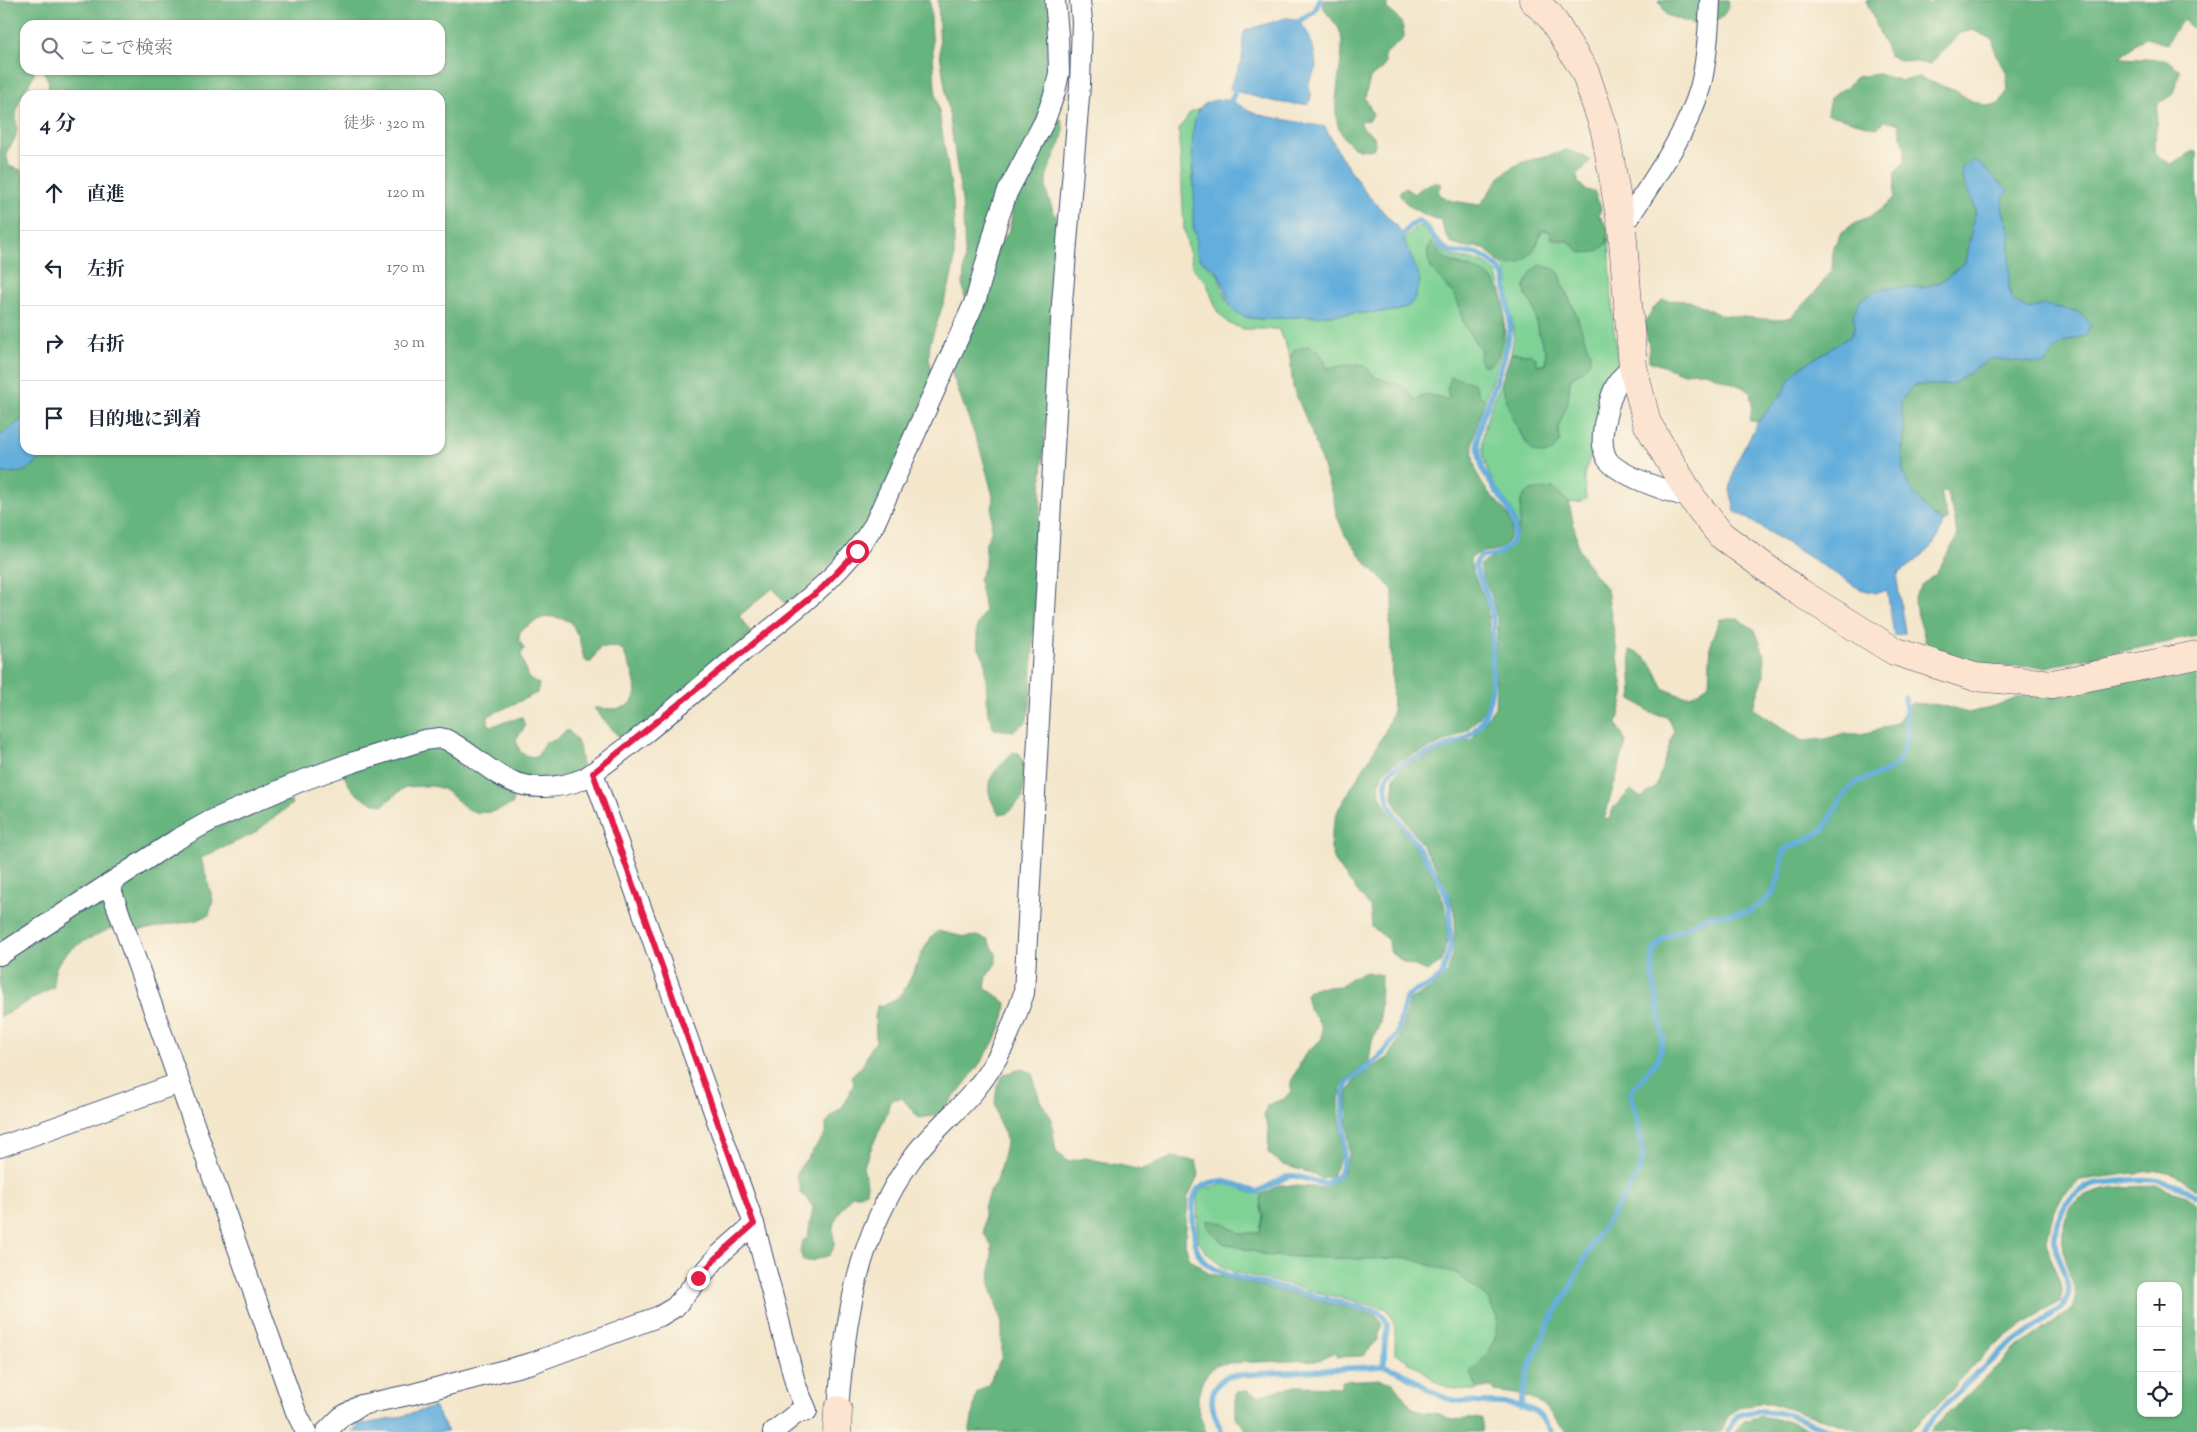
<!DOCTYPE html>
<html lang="ja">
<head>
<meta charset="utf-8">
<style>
  body { margin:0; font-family:"Sorts Mill Goudy","Noto Serif JP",serif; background:#f6f6f7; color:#1f2937 }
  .controls { position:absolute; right:15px; bottom:15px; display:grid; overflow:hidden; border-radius:10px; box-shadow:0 1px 4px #0004 }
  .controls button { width:45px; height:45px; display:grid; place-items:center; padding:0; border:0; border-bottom:1px solid #e0e1e3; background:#fff; color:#1f2937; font:25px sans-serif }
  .stop { position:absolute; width:15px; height:15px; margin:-11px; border:4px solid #e11d48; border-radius:50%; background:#fff }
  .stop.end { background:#e11d48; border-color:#fff; box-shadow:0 1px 5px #0008 }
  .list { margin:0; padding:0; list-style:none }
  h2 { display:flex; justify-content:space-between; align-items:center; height:65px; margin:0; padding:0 20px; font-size:21px }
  h2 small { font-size:16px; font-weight:400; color:#747a83 }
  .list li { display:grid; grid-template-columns:32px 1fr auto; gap:15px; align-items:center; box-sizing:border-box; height:75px; padding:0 20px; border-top:1px solid #e0e1e3 }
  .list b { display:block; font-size:19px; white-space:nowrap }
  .list em { font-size:16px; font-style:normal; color:#747a83 }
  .icon { flex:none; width:28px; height:28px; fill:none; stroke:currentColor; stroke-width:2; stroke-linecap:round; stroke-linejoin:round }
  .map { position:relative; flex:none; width:2197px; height:1432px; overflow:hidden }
  .search { position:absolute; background:#fff; box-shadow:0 1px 4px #0004; left:20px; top:20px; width:425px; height:55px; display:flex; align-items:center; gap:12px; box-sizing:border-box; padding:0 18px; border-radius:15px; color:#747a83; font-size:19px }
  .panel { position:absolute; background:#fff; box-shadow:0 1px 4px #0004; left:20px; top:90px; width:425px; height:365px; border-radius:15px }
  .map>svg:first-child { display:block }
  .green { fill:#7ed295; stroke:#4c807a; fill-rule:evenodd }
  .forest { fill:#66b47e; stroke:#40726e; fill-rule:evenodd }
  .water { fill:#64aedc; stroke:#406e9d }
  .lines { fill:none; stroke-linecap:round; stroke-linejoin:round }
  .stream { stroke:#64aedc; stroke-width:5.5 }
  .street-casing { stroke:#3b4a6e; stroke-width:22 }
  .secondary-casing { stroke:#3b4a6e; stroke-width:29 }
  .street { stroke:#fff; stroke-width:20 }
  .secondary { stroke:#fde4d1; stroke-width:28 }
  .route { stroke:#e11d48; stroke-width:6 }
</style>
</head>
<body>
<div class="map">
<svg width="2197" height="1432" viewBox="0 0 2197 1432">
  <rect width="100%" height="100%" fill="#fcf5e5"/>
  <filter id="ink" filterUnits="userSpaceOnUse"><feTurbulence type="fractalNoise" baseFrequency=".02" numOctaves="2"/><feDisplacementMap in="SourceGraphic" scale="10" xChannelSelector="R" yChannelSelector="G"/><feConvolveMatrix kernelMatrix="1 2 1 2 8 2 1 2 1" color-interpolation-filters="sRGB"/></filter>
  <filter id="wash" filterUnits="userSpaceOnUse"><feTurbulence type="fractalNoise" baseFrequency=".0096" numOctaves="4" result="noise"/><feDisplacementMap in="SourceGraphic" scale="20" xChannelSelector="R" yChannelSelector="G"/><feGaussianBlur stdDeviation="1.12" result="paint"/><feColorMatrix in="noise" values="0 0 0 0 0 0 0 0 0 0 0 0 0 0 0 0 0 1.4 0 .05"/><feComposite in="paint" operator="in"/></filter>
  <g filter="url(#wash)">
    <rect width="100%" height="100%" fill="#f3e6cb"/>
    <!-- green -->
    <g class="green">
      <path d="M1199,109L1195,122L1192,172L1195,194L1193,229L1196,237V251L1199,259L1218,274L1227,303L1248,318L1262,319L1396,311L1409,306V254L1404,239L1415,228L1420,226C1431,233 1435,248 1447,254C1467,264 1478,253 1497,273L1504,303L1505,342L1485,400L1478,393L1449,396L1447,400L1427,394L1415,400L1405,387L1375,377L1365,366L1358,364L1326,368L1324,359L1318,351L1295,349L1290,358L1284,340L1278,329H1244L1228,323L1217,311L1206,281L1197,274L1192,265L1184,229L1179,130L1190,113ZM1431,243L1447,260L1485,273L1499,354L1490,365L1463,322L1457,298L1430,267Z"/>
      <path d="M1542,230L1550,231L1558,241H1569L1577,251L1609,238L1613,319L1618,365L1605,404L1593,453L1588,463L1584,476L1586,498L1581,502L1569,503L1553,488L1521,500L1520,524L1518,531C1516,512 1509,505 1498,490C1472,452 1484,421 1501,383C1511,406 1517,446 1542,454C1556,431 1570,407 1570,379L1582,371C1581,351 1583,329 1575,311C1569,297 1563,288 1560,274L1532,271L1525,287L1526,296L1534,307L1537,328L1546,354V365C1532,365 1524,354 1511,353L1514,336L1507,276L1505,268L1496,260L1505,265L1537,245Z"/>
      <path d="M1224,1184C1238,1185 1247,1195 1262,1194L1260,1200L1263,1216L1260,1232L1241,1234L1224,1223L1207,1227L1223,1243L1271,1256L1364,1259L1408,1257L1458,1274L1487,1298L1497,1316L1496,1335L1489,1353L1471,1372L1478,1389L1474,1390C1466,1390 1458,1390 1450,1388C1430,1382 1416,1362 1395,1354C1395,1338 1397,1322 1387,1309L1234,1272L1223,1267L1205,1251L1198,1240L1197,1196L1203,1189Z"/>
    </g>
    <!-- forest -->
    <g class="forest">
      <path d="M0,0H930L935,88L953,199L954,228V264L949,287L930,343L929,357L933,378L871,523L788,607L773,588L739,616L753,636L623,742L594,708C602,708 614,710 622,708C649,700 629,665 622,649L611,646L599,648L591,662H587L584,659L579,638L571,622C547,612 541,617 520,631L519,640L524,648L521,655L528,678L539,684L537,693L488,716V724L492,726L522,717L525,727L516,739L520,752L528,756L537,757L545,742L555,740L566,731H569C585,746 577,755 585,773L531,782L451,737L292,780L0,949V473H13L36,464L44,450H440V95H47L49,82L43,70H440V25H25V70H35C32,83 21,92 18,105C12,128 25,128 6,152L9,166L21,170L25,175V417L0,436Z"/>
      <path d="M938,0H1051V88L970,291L965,298L963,287L965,251L962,201L940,53Z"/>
      <path d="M1325,0H1387V9C1399,17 1404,23 1404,38L1384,55C1388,69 1380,71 1370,78L1365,98L1373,114L1370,120L1360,121L1363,128L1374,136L1375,145L1373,149C1361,151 1354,149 1346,140C1323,115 1347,65 1341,34C1338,23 1326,16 1323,5Z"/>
      <path d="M1659,0H1728L1729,7L1721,18L1696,25L1666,15Z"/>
      <path d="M1866,0H1924L1930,4L1934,0H2197V32L2183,20L2172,34L2167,44L2146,38L2136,43L2120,58L2167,60L2180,70L2174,94L2158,103L2154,154L2171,164L2194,151L2197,152V636L2046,667L1998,666L1955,658L1928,649L1914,602L1916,594L1921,585L1936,574L1957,537L1955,520L1946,491L1940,493L1948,520L1943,522C1926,513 1905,489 1903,470C1901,455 1905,439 1904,426C1903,419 1901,411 1900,403L1913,385H1951L1991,358L2044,364C2058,346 2061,341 2085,336L2078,312L2045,305L2028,309L2013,303L2009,289L2010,231L2002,209V183L1992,177L1984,167L1971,196C1982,222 1966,235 1966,261C1937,291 1921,287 1882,288L1853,315L1855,325L1851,336L1801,367L1789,379L1785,390L1758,422L1750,421L1752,405L1750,392L1740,386L1705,372L1681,373L1649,361V347L1644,324L1652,310L1662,300L1692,301L1720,315L1778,320L1791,317L1818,289L1832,270L1833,248L1841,233L1856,222L1869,217L1886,206L1894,197L1895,172L1905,161C1906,144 1901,139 1898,123L1884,121L1877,128L1827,114L1830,98L1846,87L1856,77L1878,74L1902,81L1918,77L1956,91L1970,100L1987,106L1999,104L2008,90L2006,71L1995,54L1993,40L1973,30L1961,33L1930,64L1899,60L1889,55Z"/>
      <path d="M1061,119C1070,141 1048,159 1046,181C1045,196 1054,211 1060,225L1042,472L1030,707L1026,722L1014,731L994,729L988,714L985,660L978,647L977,636V626L985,610L979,579L985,567L986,542L991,533L993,496L982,455L950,368L991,289L993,260L996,250L1010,229L1013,203L1053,122Z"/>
      <path d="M1566,150L1584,156L1591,161L1577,175L1578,182L1586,190L1594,191L1601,208L1599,215L1609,230L1607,244L1596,252L1581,253L1569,241L1551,238L1550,231L1542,230C1533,263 1509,279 1484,248C1457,245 1449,252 1441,220C1426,217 1406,207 1399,194L1401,190L1405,188L1414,194C1424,187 1429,180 1442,184L1438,190L1441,196L1452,201L1480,205C1489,194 1496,179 1507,171C1523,158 1547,158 1566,150Z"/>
      <path d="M1431,242C1436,248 1441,255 1446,259C1459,269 1481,266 1492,279C1509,298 1508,347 1490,365H1482L1479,359L1481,350C1475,341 1466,331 1463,320C1460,313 1460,304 1456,298C1445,279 1418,267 1431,242Z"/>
      <path d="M1540,265L1554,269L1560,274L1563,288L1575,311L1590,353V361L1582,371L1570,379L1568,402L1558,428L1560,441L1551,453L1542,454L1532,451L1513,420L1501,383L1511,353L1529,354L1536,358L1537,365H1546V354L1537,328L1534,307L1526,296L1525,287L1532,271Z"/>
      <path d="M1310,346C1320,352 1323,358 1327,368L1358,364L1365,366L1375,377L1405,387L1415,400L1427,394L1447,400L1449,396L1447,389L1451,377L1474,383L1478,393L1485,400C1479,418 1471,437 1473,456C1474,465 1478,477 1483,485C1494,502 1521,517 1508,540C1499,558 1480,546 1470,560C1472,576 1482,590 1487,606C1490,619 1492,684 1489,697C1474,755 1387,746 1380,781C1376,798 1390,813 1399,825C1430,867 1461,908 1441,963L1428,971L1403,962L1390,951L1389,940L1372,927L1370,907L1336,864L1331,849V834L1338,810L1384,734L1393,711L1390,618L1393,606V590L1366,563L1345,535L1336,514L1334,500L1310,428L1293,388L1290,358L1295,349Z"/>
      <path d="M1553,488L1569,503L1579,550L1590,568L1607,590L1624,695L1617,724L1626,742L1604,820L1609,819L1614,807L1631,790L1641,798L1656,787L1674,731L1668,717L1651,713L1632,699L1630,650C1652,658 1654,668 1663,688C1686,699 1689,700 1709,684L1711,641L1720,619H1738L1755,630L1764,654V676L1753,708L1802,741L1826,739L1841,734H1861L1881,729L1898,721L1911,703L1939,705L1968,713L1995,707L2021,696H2060L2197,666V1190L2174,1174L2159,1170L2080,1180L2064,1194L2053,1214L2047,1240L2049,1253L2062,1289L2061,1301L2026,1322L1990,1349L1913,1429L1908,1432H1864L1770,1403C1747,1403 1727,1408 1721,1432H1566C1541,1399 1535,1396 1494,1391L1493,1386L1478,1389L1470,1372L1489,1353L1496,1335L1497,1316L1487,1298L1458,1274L1408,1258L1364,1259L1271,1256L1223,1243L1207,1227V1220L1224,1223L1241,1234L1260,1232L1263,1216L1260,1200L1262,1194L1280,1185L1326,1188L1342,1175L1349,1155L1347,1103L1348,1091L1357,1078L1387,1058L1400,1038L1410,999L1431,989L1448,972L1453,952L1455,921L1454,908L1436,866L1397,808L1392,796L1394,779L1400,768L1472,739L1495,707L1496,686L1493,656L1498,633V620L1491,594L1483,578L1480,565L1483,562C1518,551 1520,533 1521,500L1529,491Z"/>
      <path d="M432,742L513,789V804C499,810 483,817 468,809C458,803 451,792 440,788C430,784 415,787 405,787L383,805C360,800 351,793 342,771Z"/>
      <path d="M1013,752L1019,753C1028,765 1022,783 1023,798L1006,814H999C979,784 991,775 1013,752Z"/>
      <path d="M289,797L292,804L253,834L201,858L213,901L209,915L197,920L131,932L116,895L121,882L208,826Z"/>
      <path d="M103,893L118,922L114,927C88,940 49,951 54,987L0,1017V963Z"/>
      <path d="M938,931L965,937L977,936L988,940L996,953V963L987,976L985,987L1006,1003C1006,1039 962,1086 940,1115L919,1118L902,1098L890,1100L887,1113L863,1167L867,1184L866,1192L860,1195H852C846,1204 835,1216 833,1227C832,1241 838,1240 830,1255L812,1261H803L800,1251L802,1242L808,1236L813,1207L807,1199L800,1193V1185L796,1177L799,1169L826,1133V1124L833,1114L842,1108L854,1084L851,1076L863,1065L871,1047L876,1042L875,1017L877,1006C914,1004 913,951 938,931Z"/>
      <path d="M1367,972L1381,975L1380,1023L1372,1041L1369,1062L1344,1082L1341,1088L1339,1101L1342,1154L1332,1176L1322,1179L1314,1174L1284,1165L1268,1153L1269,1130L1264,1116L1267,1105L1284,1099L1291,1091V1082L1306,1052L1322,1039C1323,1022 1318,1022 1310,1010C1308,1006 1307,999 1306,994L1313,988L1341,986L1352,977Z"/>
      <path d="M1022,1069L1032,1073L1040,1101L1051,1117L1056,1152L1068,1161L1086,1158L1141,1170L1173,1157L1196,1161L1199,1174L1188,1196L1185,1244L1190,1259L1208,1273L1376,1315L1382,1324L1377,1342L1363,1356L1336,1357V1352L1320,1360L1227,1363L1215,1365L1202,1381L1198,1397V1410L1206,1432H969C973,1419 973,1405 977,1392L988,1385L1002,1356V1323L990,1284L992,1247L984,1233V1207L989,1192L997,1181L1006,1144L1005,1134L998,1120L995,1102L997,1086L1004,1074Z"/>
      <path d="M2157,1186L2187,1196L2197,1204V1432H1929L2014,1350L2072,1309C2081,1287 2070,1278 2064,1257C2062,1247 2062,1236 2064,1226C2072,1181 2122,1188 2157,1186ZM2141,1286H2178V1413H2141Z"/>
      <path d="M1380,1379L1393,1383L1411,1407L1424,1412L1439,1414L1452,1420L1482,1418V1432H1248L1236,1417V1392L1248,1391L1257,1396L1296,1386L1341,1387L1342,1381Z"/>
      <path d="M1761,1416L1794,1423L1815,1432H1734L1744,1421Z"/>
    </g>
    <!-- water -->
    <g class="water">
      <path d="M1286,18C1307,16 1316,51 1316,67C1315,74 1309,78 1309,85C1310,93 1313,96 1308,104C1282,106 1255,97 1230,89C1232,78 1240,69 1242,58C1245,47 1239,39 1246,30Z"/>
      <path d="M1223,99L1231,101L1259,115L1325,127L1340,155L1366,193L1399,229L1418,273L1420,281L1415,298L1409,306L1396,311L1262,319C1221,315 1233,304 1219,275C1214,265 1198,263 1196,251C1195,247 1196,243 1196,239C1195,230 1192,222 1193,213C1193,206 1195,200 1194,193C1194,174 1188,126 1199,110C1204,102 1214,100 1223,99Z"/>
      <path d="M1975,160L2008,190L2003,198L2002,209L2010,231L2009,289L2013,302L2028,309L2045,305L2078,312L2091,324L2085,336C2061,341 2058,346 2044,364L1991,358L1951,385H1913L1900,403L1904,428L1902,443L1903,472L1909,486L1924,507L1934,517L1943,522C1939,545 1917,561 1898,573L1897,580L1905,633L1894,636L1887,590L1877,593L1860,589L1735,511L1730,490L1736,463L1758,422L1785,390L1789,379L1801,367L1851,336L1855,325L1853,315L1860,300L1882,288L1927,287L1943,281L1966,261L1976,209L1962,178V168Z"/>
      <path d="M25,417V450H44C30,472 27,473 0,473V436Z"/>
      <path d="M434,1407L448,1432H351L358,1425L392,1419Z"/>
    </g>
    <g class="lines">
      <!-- stream -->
      <g class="stream">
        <path d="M1294,26L1298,21L1314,12L1320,0"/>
        <path d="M1232,106L1231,101L1238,84"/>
        <path d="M1384,1366C1384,1358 1384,1349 1385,1341C1388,1328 1390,1322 1379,1312L1227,1275C1196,1262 1195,1251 1193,1219C1193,1208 1191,1198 1198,1189C1222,1173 1235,1186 1257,1192L1288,1176H1295L1325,1184L1339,1175L1344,1158V1092L1347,1083L1380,1057L1397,1035L1406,998L1413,992L1429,986L1442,975L1450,948V908L1445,891L1433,869L1389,805C1387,796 1383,784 1388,775C1401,754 1462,752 1480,724C1495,700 1492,676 1492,650C1492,638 1495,627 1493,616C1490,598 1480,582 1475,565L1480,557C1493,556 1502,555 1510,544C1527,520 1495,494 1485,474C1480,465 1479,454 1478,444C1477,427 1486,409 1492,393C1499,372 1508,350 1510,327C1510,317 1508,307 1507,297C1506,289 1507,278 1501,271C1495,264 1482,254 1473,253C1462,253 1454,255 1444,248C1433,241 1431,227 1418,221L1410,226L1402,236L1396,237"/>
        <path d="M1520,1407L1530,1365L1551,1319L1568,1292L1592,1244L1636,1178L1643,1157L1640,1135L1631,1096L1633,1089L1658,1059L1663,1037L1652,970L1653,955L1656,947L1663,939L1706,917L1748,912L1762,903L1773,893L1780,874L1784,850C1796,844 1815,838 1824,828C1836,814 1839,794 1855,784C1868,775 1889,775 1898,761C1910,742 1906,718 1905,697"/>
        <path d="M1222,1432C1212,1411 1204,1391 1227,1376L1384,1366C1390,1368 1397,1370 1402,1373C1417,1380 1430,1393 1446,1398C1471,1407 1512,1398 1534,1411C1541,1415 1547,1426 1552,1432"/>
        <path d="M1727,1432L1737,1416C1772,1403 1802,1420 1835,1432"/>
        <path d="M1922,1432L1948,1401L1997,1355L2061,1308C2079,1285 2061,1274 2056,1251C2051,1224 2065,1196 2090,1185C2097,1182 2106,1183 2113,1182C2146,1177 2168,1178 2197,1196"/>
      </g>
    </g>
  </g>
  <g filter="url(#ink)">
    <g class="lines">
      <!-- street casing -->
      <g class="street-casing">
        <g id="street">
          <path d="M1622,228C1649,185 1686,137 1700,88C1707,62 1709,26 1710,0"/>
          <path d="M1633,367C1616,380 1612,391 1607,412C1603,425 1600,444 1606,457C1614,475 1673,493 1692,498"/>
          <path d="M593,773L754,1224L796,1386L807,1411L797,1413L773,1432"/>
          <path d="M109,884L296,1412L306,1432"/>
          <path d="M0,955L176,840L210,821L301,781L351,763L424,740L440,738L445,739C464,748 481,764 499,775C525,791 558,790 585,778C639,741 689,696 740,654C788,614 840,579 874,525L976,299L998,219L1007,193L1045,120L1055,92L1059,73L1058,35L1055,0"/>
          <path d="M0,1147L179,1083"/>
          <path d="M838,1410C845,1318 857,1237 911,1160C929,1134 955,1114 975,1090C1001,1058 1011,1031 1024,993L1062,303L1080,85L1082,21L1080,0"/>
          <path d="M326,1432L341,1417L361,1405L413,1394L532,1363L660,1316L675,1307L719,1255L754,1224"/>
        </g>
      </g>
      <!-- secondary casing -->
      <g class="secondary-casing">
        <g id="secondary">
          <path d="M1533,0L1551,17L1585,72L1605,131L1622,228L1633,367L1647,423L1692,498L1721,535L1799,592L1894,651L1975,677L2052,684L2197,655"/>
          <path d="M837,1432L838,1410"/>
        </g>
      </g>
      <!-- street -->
      <use href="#street" class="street"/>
      <!-- secondary -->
      <use href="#secondary" class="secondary"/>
    </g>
  </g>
  <g class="lines" filter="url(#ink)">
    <!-- route -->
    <path class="route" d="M698,1278L719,1255L754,1224L593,773L822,588L857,551"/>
  </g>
</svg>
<div class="controls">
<button>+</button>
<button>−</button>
<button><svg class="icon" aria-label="locate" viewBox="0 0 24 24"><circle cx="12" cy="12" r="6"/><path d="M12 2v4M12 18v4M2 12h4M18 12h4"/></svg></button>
</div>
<div class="stop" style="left:857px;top:551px"></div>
<div class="stop end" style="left:698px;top:1278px"></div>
<div class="search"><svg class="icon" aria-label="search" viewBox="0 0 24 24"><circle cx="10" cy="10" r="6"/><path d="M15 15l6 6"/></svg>ここで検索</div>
<section class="panel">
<h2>4 分<small>徒歩 · 320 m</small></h2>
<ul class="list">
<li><svg class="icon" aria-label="ahead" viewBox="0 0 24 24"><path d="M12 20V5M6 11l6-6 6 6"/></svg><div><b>直進</b></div><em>120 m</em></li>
<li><svg class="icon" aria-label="left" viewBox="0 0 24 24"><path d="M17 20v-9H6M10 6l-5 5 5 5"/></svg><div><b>左折</b></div><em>170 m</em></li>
<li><svg class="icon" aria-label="right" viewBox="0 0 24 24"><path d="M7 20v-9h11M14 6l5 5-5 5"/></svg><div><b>右折</b></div><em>30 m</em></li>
<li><svg class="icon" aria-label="arrive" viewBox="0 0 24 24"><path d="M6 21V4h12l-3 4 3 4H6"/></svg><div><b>目的地に到着</b></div></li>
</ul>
</section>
</div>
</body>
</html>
